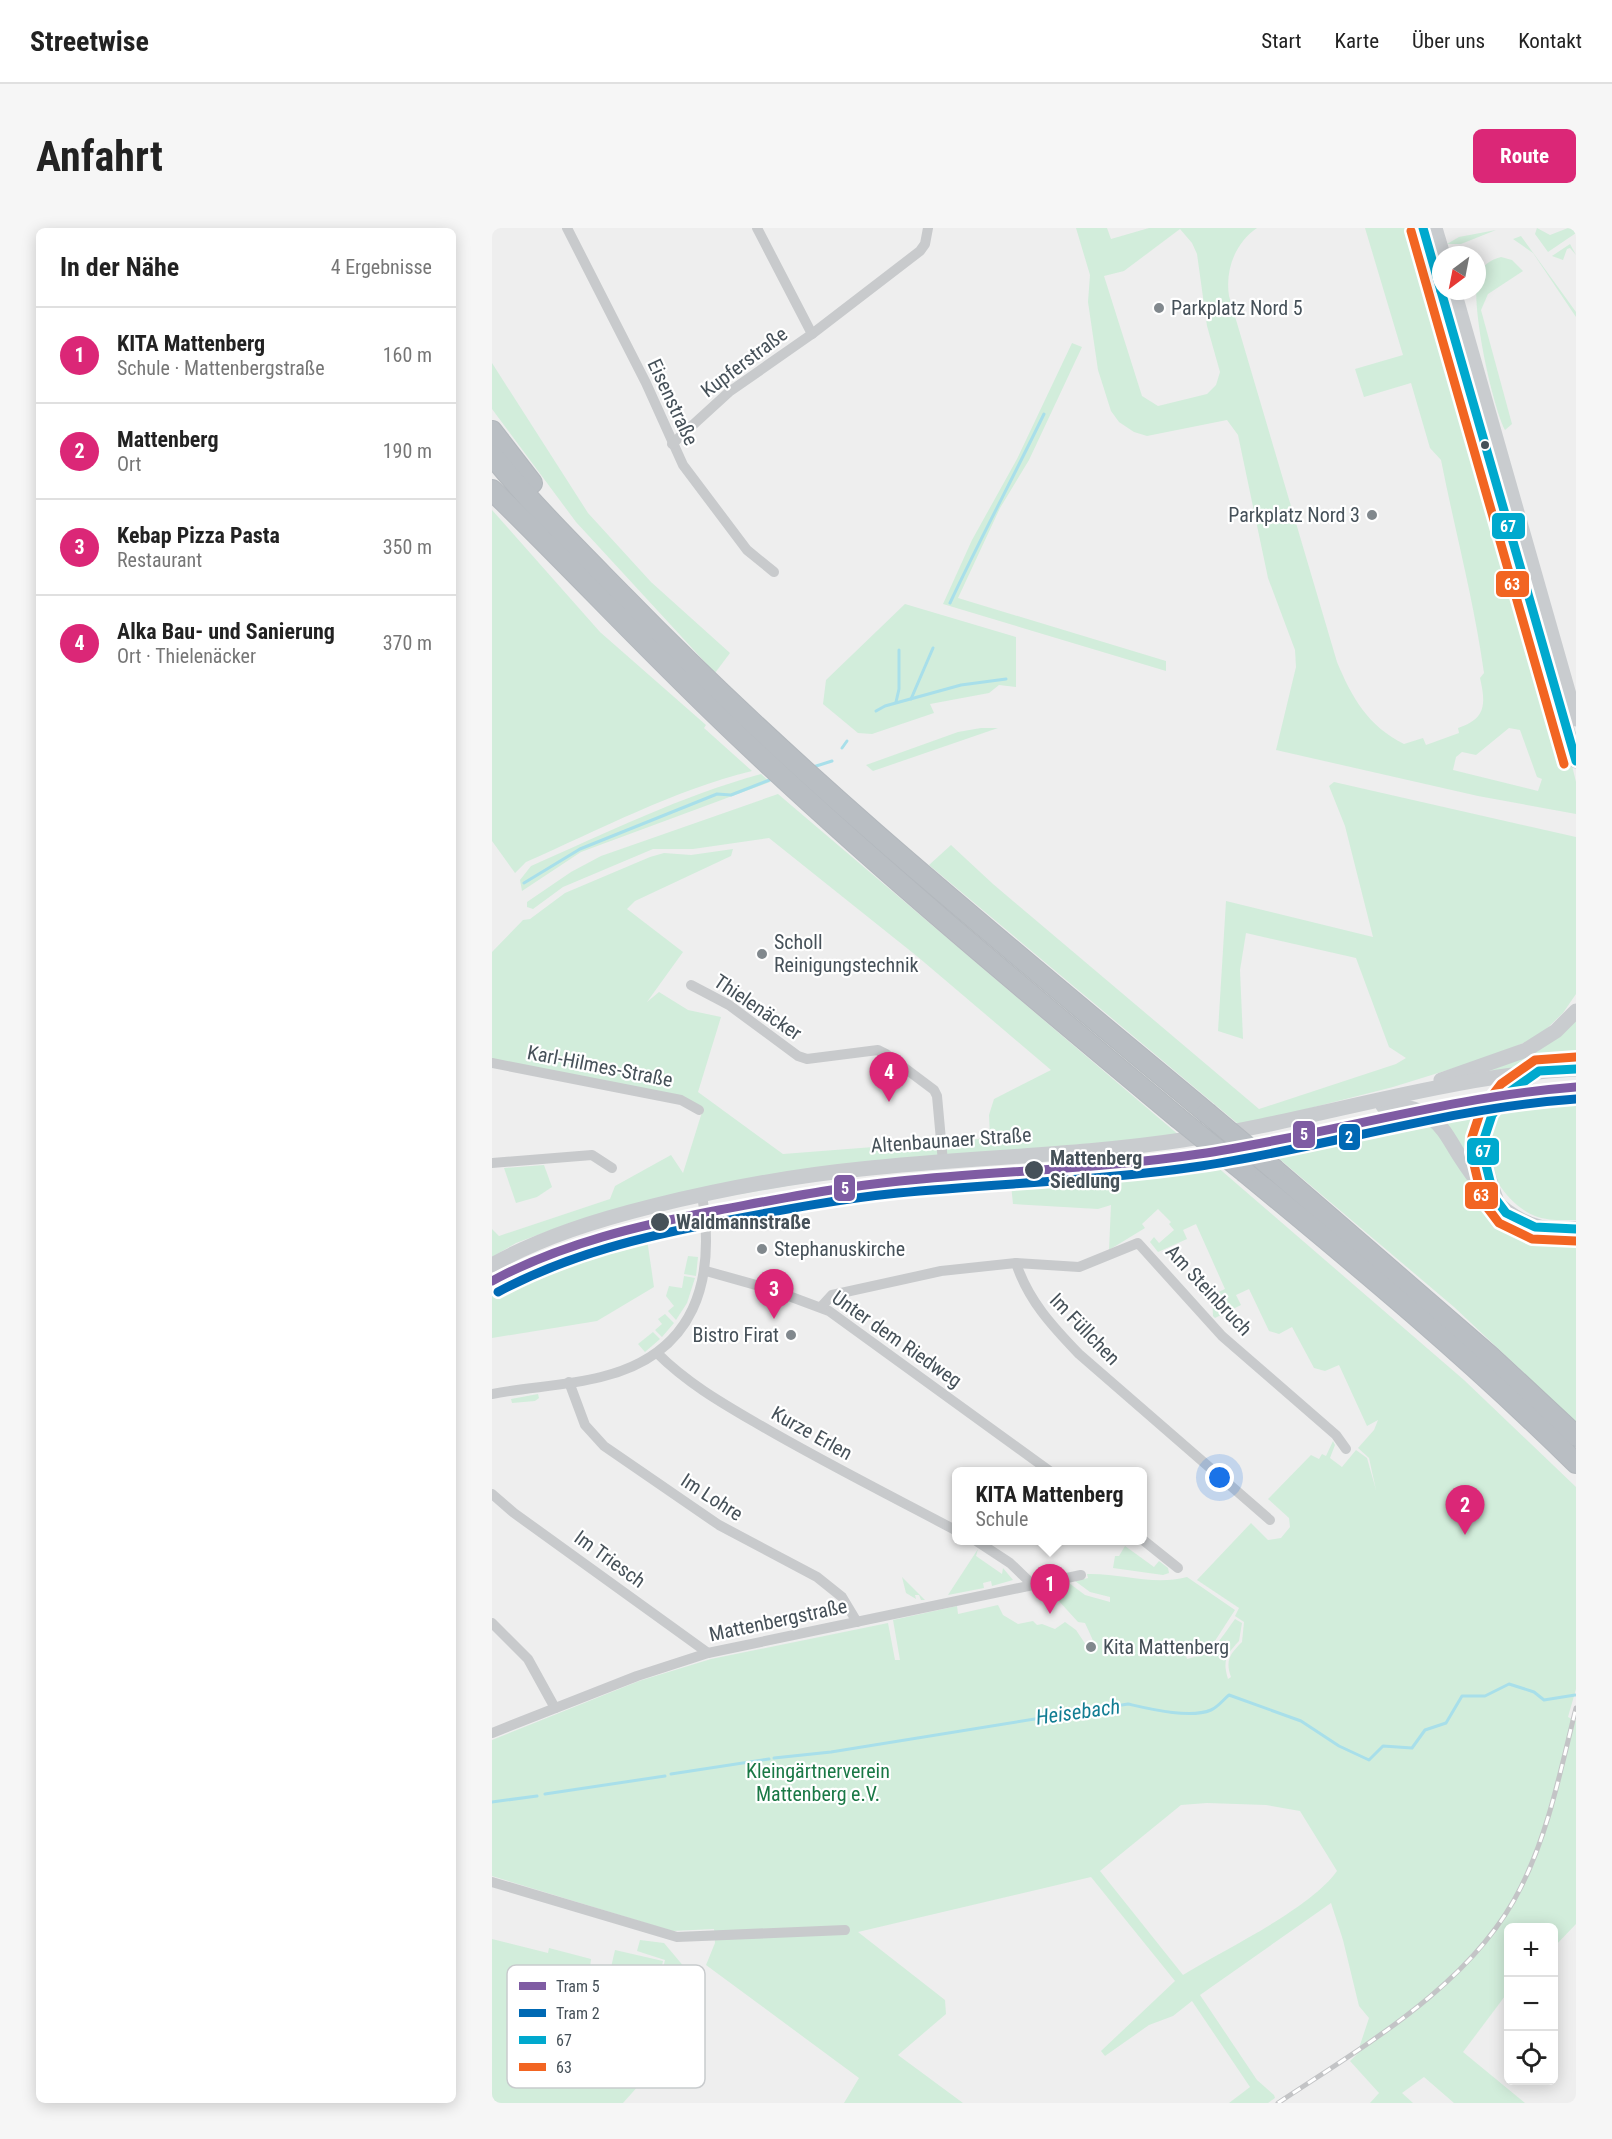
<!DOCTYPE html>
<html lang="de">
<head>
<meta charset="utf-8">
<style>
  body { margin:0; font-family:"Roboto Condensed",sans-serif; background:#f6f6f6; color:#222 }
  .controls { position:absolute; right:18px; bottom:18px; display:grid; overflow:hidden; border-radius:9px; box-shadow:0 3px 15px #0003 }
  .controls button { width:54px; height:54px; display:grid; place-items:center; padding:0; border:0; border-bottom:2px solid #e0e0e0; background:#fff; color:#222; font:30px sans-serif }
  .compass { position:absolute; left:940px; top:18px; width:54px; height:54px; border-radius:50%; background:#fff; box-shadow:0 3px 15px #0003; rotate:212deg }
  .you { position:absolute; left:728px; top:1250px; width:21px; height:21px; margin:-15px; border:4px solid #fff; border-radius:50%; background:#1a73e8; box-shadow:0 0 0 9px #1a73e833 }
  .badge { display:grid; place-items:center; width:39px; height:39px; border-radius:50%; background:#db2777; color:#fff; font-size:20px; font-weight:700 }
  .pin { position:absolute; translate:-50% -50px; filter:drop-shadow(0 2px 3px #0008) }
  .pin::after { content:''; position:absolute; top:32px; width:21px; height:18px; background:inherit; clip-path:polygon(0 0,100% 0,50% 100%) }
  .popup { position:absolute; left:460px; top:1239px; width:195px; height:78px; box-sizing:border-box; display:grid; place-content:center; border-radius:9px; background:#fff; filter:drop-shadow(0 2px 4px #0005); font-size:20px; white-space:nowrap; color:#767676 }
  .popup b { font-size:22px; color:#222 }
  .popup::after { content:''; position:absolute; left:50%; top:100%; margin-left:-12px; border:12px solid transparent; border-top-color:#fff }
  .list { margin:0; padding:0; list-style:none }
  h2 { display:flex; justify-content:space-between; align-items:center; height:78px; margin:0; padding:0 24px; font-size:26px }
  h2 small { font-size:20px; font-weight:400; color:#767676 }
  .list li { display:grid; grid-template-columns:39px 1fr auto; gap:18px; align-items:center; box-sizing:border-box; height:96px; padding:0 24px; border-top:2px solid #e0e0e0 }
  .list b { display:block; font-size:22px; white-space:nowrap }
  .list p { margin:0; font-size:20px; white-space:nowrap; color:#767676 }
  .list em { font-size:20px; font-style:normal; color:#767676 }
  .icon { flex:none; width:33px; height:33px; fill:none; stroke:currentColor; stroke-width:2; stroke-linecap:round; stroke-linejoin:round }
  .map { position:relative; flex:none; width:1084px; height:1875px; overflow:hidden; border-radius:9px }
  header { display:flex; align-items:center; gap:36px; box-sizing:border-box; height:84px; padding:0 30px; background:#fff; border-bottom:2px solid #e0e0e0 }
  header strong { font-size:28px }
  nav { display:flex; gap:33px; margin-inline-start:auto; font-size:21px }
  .intro { display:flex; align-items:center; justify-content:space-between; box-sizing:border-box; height:144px; padding:0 36px }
  h1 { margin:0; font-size:42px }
  .button { padding:15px 27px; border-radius:9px; background:#db2777; color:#fff; font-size:21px; font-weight:700 }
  main { display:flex; gap:36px; padding:0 36px }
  aside { flex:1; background:#fff; border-radius:9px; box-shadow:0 3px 15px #0003 }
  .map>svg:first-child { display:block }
  .green { fill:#d2eddb; fill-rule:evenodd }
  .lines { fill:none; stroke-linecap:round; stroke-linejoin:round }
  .stream { stroke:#a8dfea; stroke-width:3 }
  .highway-casing { stroke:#b3b8bd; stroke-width:22 }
  .street { stroke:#c8cacc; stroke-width:10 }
  .secondary { stroke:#c9cccf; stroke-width:15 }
  .highway { stroke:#b9bec3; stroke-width:20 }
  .rail-casing { stroke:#c3c4c6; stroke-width:5 }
  .rail { stroke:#fff; stroke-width:3; stroke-dasharray:9; stroke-linecap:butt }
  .highway-bridge-casing { stroke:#b3b8bd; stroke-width:22; stroke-linecap:butt }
  .highway-bridge { stroke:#b9bec3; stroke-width:20 }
  .bus-1-casing { stroke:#fff; stroke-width:14 }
  .bus-2-casing { stroke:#fff; stroke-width:14 }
  .bus-1 { stroke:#00a9ce; stroke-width:9 }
  .bus-2 { stroke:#f26522; stroke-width:9 }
  .tram-1-casing { stroke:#fff; stroke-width:14 }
  .tram-2-casing { stroke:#fff; stroke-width:14 }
  .tram-1 { stroke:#7f5ca3; stroke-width:9 }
  .tram-2 { stroke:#0069b4; stroke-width:9 }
  .poi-dot { fill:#81888d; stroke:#fff; stroke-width:2 }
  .bus-dot { fill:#465159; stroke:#fff; stroke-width:2 }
  .labels { text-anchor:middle; stroke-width:4.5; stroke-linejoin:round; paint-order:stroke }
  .poi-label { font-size:20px; fill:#465159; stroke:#fff; text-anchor:start }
  .street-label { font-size:20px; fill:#465159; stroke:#fff }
  .stop-label { font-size:20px; font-weight:bold; fill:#465159; stroke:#fff; text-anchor:start }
  .park-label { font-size:20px; fill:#197845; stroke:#fff }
  .water-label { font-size:21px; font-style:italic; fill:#117d93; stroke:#fff }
  .key { fill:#fff; stroke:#c8cbcd; stroke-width:1.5 }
  .key-label { font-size:16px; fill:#465159 }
  .line-badge { stroke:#fff; stroke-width:2 }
  .badge-label { font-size:16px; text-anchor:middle; font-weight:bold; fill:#fff }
</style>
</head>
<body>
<header>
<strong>Streetwise</strong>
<nav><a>Start</a><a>Karte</a><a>Über uns</a><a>Kontakt</a></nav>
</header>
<div class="intro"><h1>Anfahrt</h1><a class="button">Route</a></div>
<main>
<aside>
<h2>In der Nähe<small>4 Ergebnisse</small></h2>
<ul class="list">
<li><span class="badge">1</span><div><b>KITA Mattenberg</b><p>Schule · Mattenbergstraße</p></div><em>160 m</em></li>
<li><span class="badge">2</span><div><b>Mattenberg</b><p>Ort</p></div><em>190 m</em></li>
<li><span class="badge">3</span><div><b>Kebap Pizza Pasta</b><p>Restaurant</p></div><em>350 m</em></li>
<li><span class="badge">4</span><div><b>Alka Bau- und Sanierung</b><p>Ort · Thielenäcker</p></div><em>370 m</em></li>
</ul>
</aside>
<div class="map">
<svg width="1084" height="1875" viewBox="0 0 1084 1875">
  <rect width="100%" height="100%" fill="#eee"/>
  <!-- green -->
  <g class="green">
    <path d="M584,0H615L619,11L657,0H765C743,15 733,42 737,68L845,434C860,470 876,498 912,516L931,510L934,517L967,505L966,500C994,491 994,476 988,450L992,445C982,373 963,303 949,232L938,220L919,155L872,169L863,141L911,127L873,0H917L963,153L1001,295L1011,300L1076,521L1084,554V586L986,568L784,522L804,439L803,422L776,350L746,207L735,192L655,208L642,204L627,194L619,183L606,142L596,74L598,47ZM688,1L700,15L705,26L715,98L728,144L724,157L715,166L666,178L650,168L612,48L632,43ZM1017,500L1028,502L1045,549L1050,551L1046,563L961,542L964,529L970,524L984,527Z"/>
    <path d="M1045,0L1058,7L1076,0H1084V5L1056,24L1043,6Z"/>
    <path d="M1004,2L969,16H955L967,9Z"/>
    <path d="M1029,8L1084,84V89L1041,25L1021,11Z"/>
    <path d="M1078,16L1084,27L1078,20L1075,21L1071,32L1060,28Z"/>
    <path d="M1009,29L1020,32L1031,43L996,66L989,82L1020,196L1013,202C1000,176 978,75 986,49C989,38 998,32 1009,29Z"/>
    <path d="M580,115L590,119L537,232L508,280L466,370L674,433V443L451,376L480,312L525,231Z"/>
    <path d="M0,135L96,285L159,354L238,425L223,445L84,294L0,181Z"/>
    <path d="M0,282L108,404L214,497L212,500L260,543C182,562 107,602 34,634L23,645L0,613Z"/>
    <path d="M413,376L524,409V459L507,457L497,465L438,476L442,485L380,506L366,505L331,476L334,452Z"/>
    <path d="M489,500H506L381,543L374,537L466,504Z"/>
    <path d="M269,546L278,554L89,624L30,663L28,652L39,638C114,605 189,568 269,546Z"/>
    <path d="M842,554L1084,609V766L1071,785L1047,808L1004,827L901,859L752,897L745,895L437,637L459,617L501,656L767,881L904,836L914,830L897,819L864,730L754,705L748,742L751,811L726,803L734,673L881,709L853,598L837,558Z"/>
    <path d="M286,566L688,908L489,925L78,995L24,1015L0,1029V1001L7,1008L118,971L123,958L179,927L191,945L211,881L0,831V724L31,692L38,691L73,665L158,629L172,625L199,627L241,621L239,628L143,673L135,681L191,724L155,774L167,764L196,782L229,789L206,864L291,926L498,910L497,887L502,871L559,842L426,729L277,610L201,621H161L71,659L41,681L35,679V674L79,644L109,628Z"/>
    <path d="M1084,790V836L995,843Z"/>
    <path d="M1071,863L1084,864V992C1070,992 1056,993 1043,988C1015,977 986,935 996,905C999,894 1009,883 1015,873Z"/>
    <path d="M1003,871C984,908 977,915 993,955L940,885Z"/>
    <path d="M925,888C944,899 950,910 962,928C995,978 1016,1016 1084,1008V1194L962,1079L771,917Z"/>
    <path d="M716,931L972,1152L1084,1259V1461L1076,1489L1084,1493V1696L1062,1719V1700H1017L1016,1764L971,1824L1033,1875H962L932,1849L910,1865L921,1875H878L887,1865L858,1833L865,1826L877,1790L867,1778L851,1712L839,1675L708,1767L765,1852L782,1867L783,1870L776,1875H737L758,1859L700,1773L681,1788L657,1797L613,1828L609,1823L683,1753L599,1649L366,1704L453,1772L454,1786L406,1827L471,1875H352L367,1850L214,1737L223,1715L222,1701L180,1703L0,1648V1512L147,1453L219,1431L396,1395L403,1432H408L401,1392L465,1378L466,1386L506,1377L511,1387L526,1396L541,1393L545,1397L550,1396L563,1401L573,1394L584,1402L598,1423L604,1419L593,1395L586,1394L555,1360L577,1355L593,1367L618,1374V1369L598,1364L583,1353L596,1350L595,1346C629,1345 661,1358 695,1349L743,1382L721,1416L694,1427L695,1431C723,1424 727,1413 743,1391L750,1395L747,1413C735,1426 730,1432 736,1451L739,1449C733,1432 738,1426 750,1414L752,1394L743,1388L747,1380L705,1352L759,1295L776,1312L789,1310L798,1299L797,1290L776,1271L819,1227L827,1231L830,1226L834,1228L841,1213L843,1217L838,1230L850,1239L864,1222L875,1230L884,1262L877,1230L866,1220L882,1202L886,1192L875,1198L847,1137L833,1143L822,1140L800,1099L787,1106L777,1103L757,1061L744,1067L749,1077L723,1090L721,1088L720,1067L733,1061L704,996L691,1002L695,1011L666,1024L658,1014L662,1009L667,1015L682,1002L677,996L679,994L666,981L650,996L653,1000L617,1022L619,977L606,981L521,976L518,947ZM715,1575L774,1577L808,1583L845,1643C817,1682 734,1720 691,1747L608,1643L689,1577Z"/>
    <path d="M52,937L60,959L45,969L24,975L12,940Z"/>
    <path d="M499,954L505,956L495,963L370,975L256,992L261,981L323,970Z"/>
    <path d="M155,1011L162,1059L105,1093L0,1110V1068L36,1047Z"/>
    <path d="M196,1028L206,1029L204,1048L192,1046Z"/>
    <path d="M192,1048L203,1050L195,1075L184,1092L176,1083L182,1078L174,1068L177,1058L190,1060Z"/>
    <path d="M173,1086L182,1095L170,1109L163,1102L170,1096L166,1091Z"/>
    <path d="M161,1104L168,1111L153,1124L146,1116Z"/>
    <path d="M46,1166L47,1170L43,1173L20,1175L19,1171Z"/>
    <path d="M633,1318L662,1339L667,1333L676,1340L677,1345L671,1347L621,1340L623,1328H627Z"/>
    <path d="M486,1321L484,1328L510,1346L511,1340L521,1352L500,1358L499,1353L491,1355L492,1360L456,1367Z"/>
    <path d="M410,1349L433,1372H429L427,1367H423L424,1371L414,1365Z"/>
    <path d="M0,1711L56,1725L57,1720L99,1731L95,1763L80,1761L68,1811L149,1830L173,1732L145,1723L148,1712L172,1715L199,1747L173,1803L147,1843L156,1847L131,1875H0Z"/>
    <path d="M123,1722L171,1733L149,1828L72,1810L83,1763L112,1770Z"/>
  </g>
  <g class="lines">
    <!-- stream -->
    <g class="stream">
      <path d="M458,375C488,311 521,250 552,186"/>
      <path d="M419,471L441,420"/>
      <path d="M404,474L407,461V422"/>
      <path d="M384,483L393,478L469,457L514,451"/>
      <path d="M350,520L355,513"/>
      <path d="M321,539L340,533"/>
      <path d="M32,655L88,621L225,566L239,567L280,551"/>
      <path d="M282,1530L339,1524L636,1476C658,1481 698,1491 719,1482C726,1479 732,1471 737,1467L809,1493L847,1518L877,1532L891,1518L920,1520L933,1502L954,1495L970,1468H993L1017,1456L1042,1464L1052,1472L1083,1467"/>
      <path d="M179,1546L277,1531"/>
      <path d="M53,1566L173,1548"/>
      <path d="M0,1574L45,1568"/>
    </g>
    <!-- highway casing -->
    <g class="highway-casing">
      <g id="highway">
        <path d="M0,203L40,255"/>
        <path d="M0,227C41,278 88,324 133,370C314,556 516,719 715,885"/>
        <path d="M0,262C87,347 169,436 258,519C395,648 540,768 685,889"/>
        <path d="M783,942L998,1128L1084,1208"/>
        <path d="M754,945C867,1038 980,1132 1084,1235"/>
      </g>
    </g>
    <!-- street -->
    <g class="street">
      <path d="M75,0L154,155L191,237L255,322L282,344"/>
      <path d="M265,0L320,106"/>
      <path d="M180,216L237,164L320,106L428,23L433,16L436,0"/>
      <path d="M199,757L237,777L306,828L315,831L386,822L394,826L442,862L445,868L451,934"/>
      <path d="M0,835L189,872L207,882"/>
      <path d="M0,935L100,927L120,940"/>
      <path d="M524,1035C536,1072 560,1098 587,1126L778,1292"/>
      <path d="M214,1043L278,1061L337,1083L559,1244"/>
      <path d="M329,1079L340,1067L449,1043L524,1035L587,1039L646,1015L730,1108L844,1207L854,1221"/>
      <path d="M165,1125C195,1155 230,1175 266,1196C331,1234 399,1268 465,1303"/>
      <path d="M77,1154L93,1197L112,1218L227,1297L325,1349L350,1369L365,1394"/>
      <path d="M0,1166C36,1159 74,1158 109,1149C204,1126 224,1053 210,967"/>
      <path d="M0,1266L22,1285L216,1425"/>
      <path d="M483,1312L518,1335L540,1356"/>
      <path d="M651,1312L686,1340"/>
      <path d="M0,1395L36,1431L63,1480"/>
      <path d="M0,1505L145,1448L216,1425L589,1347"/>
      <path d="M0,1654L185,1709L353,1702"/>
    </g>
    <!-- secondary -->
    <g class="secondary">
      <path d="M931,0L1084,533"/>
      <path d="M943,0L951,27"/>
      <path d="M962,63L1084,491"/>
      <path d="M949,852L1034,822L1064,803L1084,783"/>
      <path d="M891,878C909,877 925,879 939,890C952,899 959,915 967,927C995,971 1027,1008 1084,1001"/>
      <path d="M1004,971C978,898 989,890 1045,843"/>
      <path d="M0,1037C50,1009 105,992 161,978C230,961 299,948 369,941C476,929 584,928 690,912C822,893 950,848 1084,841"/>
    </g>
    <!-- highway -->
    <use href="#highway" class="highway"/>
    <!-- rail casing -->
    <g class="rail-casing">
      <path id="rail" d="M786,1875C873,1817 982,1755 1029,1659C1057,1603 1069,1540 1084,1480"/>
    </g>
    <!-- rail -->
    <use href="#rail" class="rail"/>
    <!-- highway-bridge casing -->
    <g class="highway-bridge-casing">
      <g id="highway-bridge">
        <path d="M715,885L783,942"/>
        <path d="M685,889L754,945"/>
      </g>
    </g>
    <!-- highway-bridge -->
    <use href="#highway-bridge" class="highway-bridge"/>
    <!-- bus-1 casing -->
    <g class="bus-1-casing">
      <g id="bus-1">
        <path d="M931,0L949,63"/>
        <path d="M949,63L1084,533"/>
        <path d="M1084,841L1047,843L1016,865L1000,887L992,911L991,925L1002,969L1014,985L1043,999L1084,1001"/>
      </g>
    </g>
    <!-- bus-2 casing -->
    <g class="bus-2-casing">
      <g id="bus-2">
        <path d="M919,3L1072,536"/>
        <path d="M1084,829L1043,832L1009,856L989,882L980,909L979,924L991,974L1007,995L1040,1011L1084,1013"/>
      </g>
    </g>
    <!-- bus-1 -->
    <use href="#bus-1" class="bus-1"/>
    <!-- bus-2 -->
    <use href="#bus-2" class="bus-2"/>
    <!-- tram-1 casing -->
    <g class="tram-1-casing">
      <path id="tram-1" d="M0,1053C71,1015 148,997 227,982C287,971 347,959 408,953C507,943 608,941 707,926C834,907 956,869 1084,859"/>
    </g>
    <!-- tram-2 casing -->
    <g class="tram-2-casing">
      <path id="tram-2" d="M6,1064C77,1026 153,1008 232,993C290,982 347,971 406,965C507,955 609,953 709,938C835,919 956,880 1084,871"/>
    </g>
    <!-- tram-1 -->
    <use href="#tram-1" class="tram-1"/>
    <!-- tram-2 -->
    <use href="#tram-2" class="tram-2"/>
  </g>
  <!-- markers -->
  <g class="poi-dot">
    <circle cx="667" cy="80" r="6"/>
    <circle cx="880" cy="287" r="6"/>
    <circle cx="270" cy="726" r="6"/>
    <circle cx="270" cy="1021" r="6"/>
    <circle cx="299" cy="1107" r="6"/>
    <circle cx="599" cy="1419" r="6"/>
  </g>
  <g class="bus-dot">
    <circle cx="993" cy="217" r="5"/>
    <circle cx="542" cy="942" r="10"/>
    <circle cx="168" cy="994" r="10"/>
  </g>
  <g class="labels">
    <!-- poi labels -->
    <g class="poi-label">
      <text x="679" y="87">Parkplatz Nord 5</text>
      <text x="868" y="294" text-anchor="end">Parkplatz Nord 3</text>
      <text x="282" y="721">Scholl<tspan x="282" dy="23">Reinigungstechnik</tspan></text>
      <text x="282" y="1028">Stephanuskirche</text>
      <text x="287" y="1114" text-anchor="end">Bistro Firat</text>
      <text x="611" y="1426">Kita Mattenberg</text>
    </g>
    <!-- street labels -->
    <g class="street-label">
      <text transform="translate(252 134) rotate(-37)" y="7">Kupferstraße</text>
      <text transform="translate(181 174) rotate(65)" y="7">Eisenstraße</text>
      <text transform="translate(266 779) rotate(34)" y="7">Thielenäcker</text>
      <text transform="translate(108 838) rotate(11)" y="7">Karl-Hilmes-Straße</text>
      <text transform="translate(459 912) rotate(-4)" y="7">Altenbaunaer Straße</text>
      <text transform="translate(717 1062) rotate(47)" y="7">Am Steinbruch</text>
      <text transform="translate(593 1101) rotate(46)" y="7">Im Füllchen</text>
      <text transform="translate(405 1111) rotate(35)" y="7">Unter dem Riedweg</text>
      <text transform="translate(320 1205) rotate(29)" y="7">Kurze Erlen</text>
      <text transform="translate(220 1269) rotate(33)" y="7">Im Lohre</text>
      <text transform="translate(118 1331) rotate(36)" y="7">Im Triesch</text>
      <text transform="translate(286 1392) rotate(-12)" y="7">Mattenbergstraße</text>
    </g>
    <!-- stop labels -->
    <g class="stop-label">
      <text x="558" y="937">Mattenberg<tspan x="558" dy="23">Siedlung</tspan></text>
      <text x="184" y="1001">Waldmannstraße</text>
    </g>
    <!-- park labels -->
    <g class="park-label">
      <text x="326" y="1550">Kleingärtnerverein<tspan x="326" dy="23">Mattenberg e.V.</tspan></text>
    </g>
    <!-- water labels -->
    <g class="water-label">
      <text transform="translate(586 1484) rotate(-8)" y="7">Heisebach</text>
    </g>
  </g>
  <!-- legend -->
  <rect x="15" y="1737" width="198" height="123" rx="9" class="key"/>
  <rect x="27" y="1754" width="27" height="8" fill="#7f5ca3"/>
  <rect x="27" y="1781" width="27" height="8" fill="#0069b4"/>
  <rect x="27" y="1808" width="27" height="8" fill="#00a9ce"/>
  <rect x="27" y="1835" width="27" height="8" fill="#f26522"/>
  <g class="key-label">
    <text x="64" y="1764">Tram 5</text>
    <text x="64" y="1791">Tram 2</text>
    <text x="64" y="1818">67</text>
    <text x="64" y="1845">63</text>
  </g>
  <g class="line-badge">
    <rect x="999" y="284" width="35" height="28" rx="6" fill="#00a9ce"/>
    <rect x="1003" y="342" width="35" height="28" rx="6" fill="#f26522"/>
    <rect x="800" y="892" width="24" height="29" rx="6" fill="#7f5ca3"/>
    <rect x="846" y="895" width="23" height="28" rx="6" fill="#0069b4"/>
    <rect x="974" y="909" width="34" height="29" rx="6" fill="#00a9ce"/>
    <rect x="341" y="946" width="23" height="28" rx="6" fill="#7f5ca3"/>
    <rect x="972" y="953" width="35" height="29" rx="6" fill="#f26522"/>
  </g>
  <g class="badge-label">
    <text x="1016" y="304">67</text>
    <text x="1020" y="362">63</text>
    <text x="812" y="912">5</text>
    <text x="857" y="915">2</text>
    <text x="991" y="929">67</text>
    <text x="353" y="966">5</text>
    <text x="989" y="973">63</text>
  </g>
</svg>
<div class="controls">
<button>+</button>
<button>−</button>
<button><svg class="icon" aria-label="locate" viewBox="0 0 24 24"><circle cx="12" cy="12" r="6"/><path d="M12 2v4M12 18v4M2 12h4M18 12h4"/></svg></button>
</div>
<svg class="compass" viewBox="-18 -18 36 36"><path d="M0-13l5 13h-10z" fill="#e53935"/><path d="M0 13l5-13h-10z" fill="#767676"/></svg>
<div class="you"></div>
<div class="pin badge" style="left:558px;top:1386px">1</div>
<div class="popup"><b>KITA Mattenberg</b>Schule</div>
<div class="pin badge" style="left:973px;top:1307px">2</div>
<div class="pin badge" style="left:282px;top:1091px">3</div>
<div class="pin badge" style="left:397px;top:874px">4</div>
</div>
</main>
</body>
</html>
